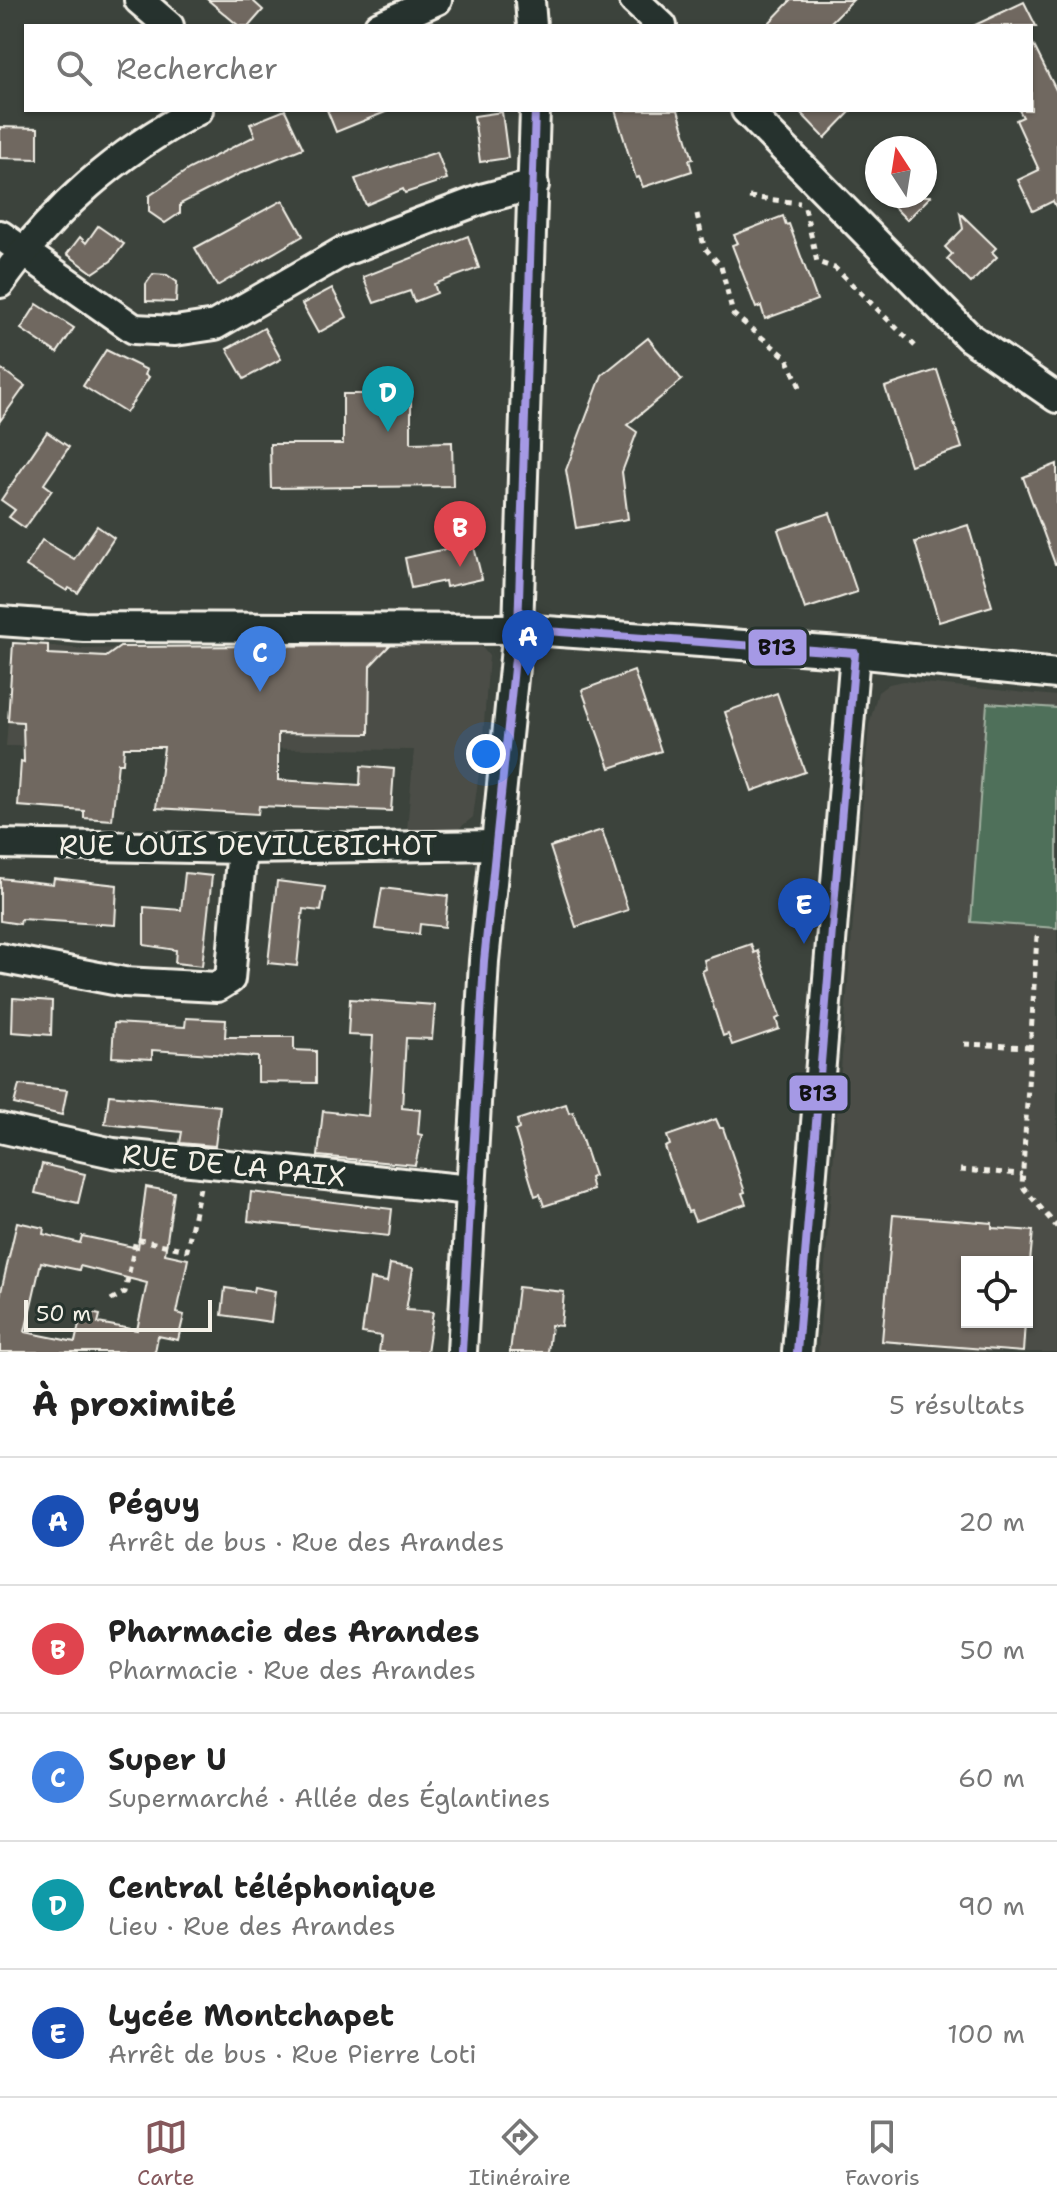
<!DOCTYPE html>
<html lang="fr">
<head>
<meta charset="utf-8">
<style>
  body { margin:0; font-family:"Shantell Sans",sans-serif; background:#f2f2f2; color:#222 }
  .controls { position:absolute; right:24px; bottom:24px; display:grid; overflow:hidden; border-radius:0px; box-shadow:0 2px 6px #0004 }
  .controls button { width:72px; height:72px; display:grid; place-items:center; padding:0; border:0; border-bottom:2px solid #e0e0e0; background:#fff; color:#222; font:40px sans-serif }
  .compass { position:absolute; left:865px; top:136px; width:72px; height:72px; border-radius:50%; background:#fff; box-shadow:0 2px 6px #0004; rotate:348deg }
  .scale { position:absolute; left:24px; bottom:20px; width:188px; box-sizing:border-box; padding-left:8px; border:4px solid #f4f1e8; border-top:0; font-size:22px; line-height:28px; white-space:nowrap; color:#f4f1e8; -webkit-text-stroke:6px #26332d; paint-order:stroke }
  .you { position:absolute; left:486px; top:754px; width:28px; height:28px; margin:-20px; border:6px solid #fff; border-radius:50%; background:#1a73e8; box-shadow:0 0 0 12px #1a73e833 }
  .badge { display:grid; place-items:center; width:52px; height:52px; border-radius:50%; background:#85585c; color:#fff; font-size:26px; font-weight:700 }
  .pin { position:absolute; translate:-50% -66px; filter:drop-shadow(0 2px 4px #0008) }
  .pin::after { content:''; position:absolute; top:42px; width:28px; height:24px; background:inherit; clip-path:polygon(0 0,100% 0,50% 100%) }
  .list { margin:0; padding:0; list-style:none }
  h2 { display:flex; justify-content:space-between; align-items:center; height:104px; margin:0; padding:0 32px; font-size:34px }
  h2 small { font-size:26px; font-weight:400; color:#767676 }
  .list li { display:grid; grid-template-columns:52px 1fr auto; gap:24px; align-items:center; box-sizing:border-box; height:128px; padding:0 32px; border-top:2px solid #e0e0e0 }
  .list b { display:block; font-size:30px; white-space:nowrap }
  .list p { margin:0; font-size:26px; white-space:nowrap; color:#767676 }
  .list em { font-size:26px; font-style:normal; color:#767676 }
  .icon { flex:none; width:44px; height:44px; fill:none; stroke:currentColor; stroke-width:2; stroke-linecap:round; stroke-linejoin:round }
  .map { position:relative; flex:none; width:1057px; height:1352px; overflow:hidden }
  .search { position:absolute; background:#fff; box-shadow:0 2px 6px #0004; left:24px; right:24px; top:24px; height:88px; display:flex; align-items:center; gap:20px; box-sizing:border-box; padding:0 28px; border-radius:0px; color:#767676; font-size:30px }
  .sheet { height:744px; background:#fff }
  nav { display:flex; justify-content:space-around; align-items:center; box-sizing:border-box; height:112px; border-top:2px solid #e0e0e0; background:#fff; font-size:22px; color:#767676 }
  nav a { display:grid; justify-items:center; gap:4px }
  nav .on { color:#85585c }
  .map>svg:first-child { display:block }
  .built { fill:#4b4e47; fill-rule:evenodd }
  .pitch { fill:#4f705a; stroke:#a2b0a1; stroke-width:2 }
  .building { fill:#6f6760; stroke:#f4f1e8; stroke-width:2; fill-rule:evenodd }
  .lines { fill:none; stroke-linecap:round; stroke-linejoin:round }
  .minor-casing { stroke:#f4f1e8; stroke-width:34 }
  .path { stroke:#f4f1e8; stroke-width:5; stroke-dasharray:6 6; stroke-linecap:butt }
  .minor { stroke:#26332d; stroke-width:28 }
  .bus-1-casing { stroke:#26332d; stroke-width:14 }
  .bus-1 { stroke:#a599e5; stroke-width:8 }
  .labels { text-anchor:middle; stroke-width:8; stroke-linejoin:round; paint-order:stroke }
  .street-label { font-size:28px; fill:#f4f1e8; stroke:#26332d }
  .line-badge { stroke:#26332d; stroke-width:3 }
  .pale-badge-label { font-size:22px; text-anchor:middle; font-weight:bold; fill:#111 }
</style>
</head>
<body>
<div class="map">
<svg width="1057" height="1352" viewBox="0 0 1057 1352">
  <rect width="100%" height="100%" fill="#3c433c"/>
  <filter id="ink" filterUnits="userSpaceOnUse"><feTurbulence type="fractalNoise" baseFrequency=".0125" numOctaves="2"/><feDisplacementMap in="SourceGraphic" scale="16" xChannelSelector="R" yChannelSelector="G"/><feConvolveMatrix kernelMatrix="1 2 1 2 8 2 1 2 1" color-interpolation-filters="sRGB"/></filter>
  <g filter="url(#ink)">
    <!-- built -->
    <g class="built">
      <path d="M477,641L489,656L482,750L473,817L456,831L407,830L414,750L6,746L14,642L82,649Z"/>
      <path d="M903,681L1057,696V1352H818L869,725L878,692L889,684ZM967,1262H1027V1322H967Z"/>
    </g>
    <!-- pitch -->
    <path class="pitch" d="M987,703L1057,708V928L971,922Z"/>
    <!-- building -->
    <g class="building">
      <path d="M208,0H252L263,10L249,26H239Z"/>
      <path d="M791,0H853L827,26H766Z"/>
      <path d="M1024,2L1036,26H973Z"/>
      <path d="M1031,40L1057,92V209L1053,201L1033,211L1018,180L1039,170L1016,120L1023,117L1019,110H1031Z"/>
      <path d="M285,110L303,148L239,174L180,204V213L165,223L149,212V196L189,169L255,136L250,124Z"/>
      <path d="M327,110H388V111L336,132Z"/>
      <path d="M615,110H678L693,159L689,160L692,171L643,187L639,177L636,178Z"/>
      <path d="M798,110H852L825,138Z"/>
      <path d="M502,112L508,158L480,162L474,116Z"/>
      <path d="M0,127L38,128V159L0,158Z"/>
      <path d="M437,152L447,179L405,193L403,189L366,205L355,179Z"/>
      <path d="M883,196H931L907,220Z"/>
      <path d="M283,200L303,236L217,286L195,248Z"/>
      <path d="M960,213L996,248L992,252L997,257L971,283L947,259L952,254L945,247L963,229Z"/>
      <path d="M783,216L786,225L789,224L817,300L765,319L761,306L756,308L732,245L738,243L734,235Z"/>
      <path d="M98,226L124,244L111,261L93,273L67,254L80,237L86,243Z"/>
      <path d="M468,236L479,268L434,284L437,293L414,302L410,291L374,303L363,277Z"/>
      <path d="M153,274L167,275L177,282L176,302L146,301V284Z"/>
      <path d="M332,288L347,317L318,333L302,304Z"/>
      <path d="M37,304L74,328L57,353L21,329Z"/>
      <path d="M264,328L281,359L244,379L227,349Z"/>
      <path d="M648,338L682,380L627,425L637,432L622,472L628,519L576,528L566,470L602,375Z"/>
      <path d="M106,350L147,370L145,375L149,377L126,413L83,386Z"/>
      <path d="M0,368L25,386L0,421Z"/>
      <path d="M937,370L962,448L910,465L885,387Z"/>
      <path d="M343,394H411V443L452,442L453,486L271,488L270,444H343Z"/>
      <path d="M47,432L69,447L44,484L52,490L25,528L9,517L15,510L1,500Z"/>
      <path d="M1057,464V564H1055L1023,477Z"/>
      <path d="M830,513L857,592L805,609L778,530Z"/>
      <path d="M968,525L992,606L939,622L915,542Z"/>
      <path d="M97,526L114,538L78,593L69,588L67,591L26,566L42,540L74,559Z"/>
      <path d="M473,543L482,579L446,587L445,581L411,588L405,558Z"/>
      <path d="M13,643L48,645V654L106,657L120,647L390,645L370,666L369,734L278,733V780L360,785L361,766L394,769L391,811L259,806L258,814L156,808L164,747H124L123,763H118L112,820L84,818V811L18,806L21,761L24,762L23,722L8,721Z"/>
      <path d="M634,671L661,751L610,768L582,690Z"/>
      <path d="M777,693L805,772L752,791L725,712Z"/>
      <path d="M602,830L628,910L576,927L550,847Z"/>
      <path d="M185,873L212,876L202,966L175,963L176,950L144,945V907L181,910Z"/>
      <path d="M0,878L53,884L54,878L117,885L115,925L21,919L20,924L0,921Z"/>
      <path d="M277,881L325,887L321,911L303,909L297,966L268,963Z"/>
      <path d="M382,888L448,896L445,927L420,924L419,934L375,929Z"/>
      <path d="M751,944L754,953L758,951L780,1017L776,1019L779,1029L732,1045L728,1034L723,1036L702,971L706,969L704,960Z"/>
      <path d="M13,998L52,1001L51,1035L12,1032Z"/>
      <path d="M350,999L435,1005L432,1039L406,1038L402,1108L420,1110L418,1134L422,1135L415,1165L318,1156L323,1111L368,1116L373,1036L348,1035Z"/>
      <path d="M186,1018L226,1020L225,1037H294V1050L316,1051V1083L258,1082V1057L152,1050V1059L112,1057L114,1023L185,1027Z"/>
      <path d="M19,1085L67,1090L62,1115L14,1104Z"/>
      <path d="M109,1095L220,1106L215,1146L180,1143L182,1132L105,1124Z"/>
      <path d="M566,1104L569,1113L573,1112L594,1176L590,1178L593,1190L544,1206L540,1194L535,1196L515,1131L519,1129L517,1120Z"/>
      <path d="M716,1119L720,1128H723L745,1192L742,1193L746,1204L695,1221L691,1211L688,1212L665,1147L670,1145L667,1136Z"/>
      <path d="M42,1164L85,1174L78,1203L35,1193Z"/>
      <path d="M146,1187L174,1192L165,1254L188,1259L177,1313L184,1315L178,1340L158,1336L155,1352H0V1296L17,1222L44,1228L43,1234L80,1243L82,1236L138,1248ZM41,1262L79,1270L80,1266L147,1283L137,1330L98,1323L100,1315L82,1311L75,1342L25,1332Z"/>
      <path d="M251,1192L392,1209L389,1236L248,1221Z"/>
      <path d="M893,1215L992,1223V1228L1033,1231L1030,1262H967V1322H1025L1023,1352L882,1341Z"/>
      <path d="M390,1264L413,1268L406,1310L433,1312L427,1352H379L381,1336L362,1333L370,1279L387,1282Z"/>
      <path d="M254,1287L275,1291L271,1322L222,1315L225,1288L253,1292Z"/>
      <path d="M518,1287L564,1292L561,1326L551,1325L548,1352H510Z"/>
    </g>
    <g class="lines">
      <!-- minor casing -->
      <g class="minor-casing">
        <g id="minor">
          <path d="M139,0L169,26"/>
          <path d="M634,0L662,26"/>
          <path d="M530,1L532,26"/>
          <path d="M379,26L437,0"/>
          <path d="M746,110L969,337L1057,398"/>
          <path d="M0,235L134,329L175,331L215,325L342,252L485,198L534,185"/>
          <path d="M0,283C54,208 116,153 198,110"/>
          <path d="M0,621L84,627L518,629L855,653L1057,674"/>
          <path d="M0,844L242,849L496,845"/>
          <path d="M0,958L124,982L217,987L230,979L242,849"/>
          <path d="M0,1128L113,1153L470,1190"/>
          <path d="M462,1352L484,961L518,629L535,110"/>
          <path d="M797,1352L855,653"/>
        </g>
      </g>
      <!-- path -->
      <g class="path">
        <path d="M749,197L800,203"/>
        <path d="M805,208L817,262L835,268L916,347"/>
        <path d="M697,214L704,247L721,266L733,314L787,358L800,387"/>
        <path d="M1037,936L1022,1186L1057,1227"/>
        <path d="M964,1044L1031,1047"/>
        <path d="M960,1170L1022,1174"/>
        <path d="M111,1300L125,1292L136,1239L187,1250L200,1187"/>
      </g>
      <!-- minor -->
      <use href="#minor" class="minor"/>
      <!-- bus-1 casing -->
      <g class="bus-1-casing">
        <g id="bus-1">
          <path d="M518,629L855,653L797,1352"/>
          <path d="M462,1352L484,961L518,629L535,110"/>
        </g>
      </g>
      <!-- bus-1 -->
      <use href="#bus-1" class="bus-1"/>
    </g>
  </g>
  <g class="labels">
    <!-- street labels -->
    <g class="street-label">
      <text x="248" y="855">RUE LOUIS DEVILLEBICHOT</text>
      <text transform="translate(234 1165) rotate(6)" y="10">RUE DE LA PAIX</text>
    </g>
  </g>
  <g class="line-badge">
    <rect x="747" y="628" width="61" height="39" rx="8" fill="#a599e5"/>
    <rect x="788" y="1074" width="61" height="38" rx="8" fill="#a599e5"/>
  </g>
  <g class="pale-badge-label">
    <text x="777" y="655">B13</text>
    <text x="818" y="1101">B13</text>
  </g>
</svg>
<div class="controls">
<button><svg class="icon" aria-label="locate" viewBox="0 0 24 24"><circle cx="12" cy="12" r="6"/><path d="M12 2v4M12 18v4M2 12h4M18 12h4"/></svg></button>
</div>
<svg class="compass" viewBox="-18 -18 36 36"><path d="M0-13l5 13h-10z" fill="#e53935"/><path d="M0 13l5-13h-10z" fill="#767676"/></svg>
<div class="scale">50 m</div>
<div class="you"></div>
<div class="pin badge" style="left:528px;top:676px;background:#1a4fb4">A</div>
<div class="pin badge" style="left:460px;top:567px;background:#e0444e">B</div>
<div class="pin badge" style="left:260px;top:692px;background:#3f7fe0">C</div>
<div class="pin badge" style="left:388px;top:432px;background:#0f9aa8">D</div>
<div class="pin badge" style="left:804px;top:944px;background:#1a4fb4">E</div>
<div class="search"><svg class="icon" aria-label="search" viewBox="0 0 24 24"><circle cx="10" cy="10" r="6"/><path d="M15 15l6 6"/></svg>Rechercher</div>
</div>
<section class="sheet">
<h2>À proximité<small>5 résultats</small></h2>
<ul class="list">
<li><span class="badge" style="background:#1a4fb4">A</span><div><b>Péguy</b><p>Arrêt de bus · Rue des Arandes</p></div><em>20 m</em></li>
<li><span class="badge" style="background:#e0444e">B</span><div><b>Pharmacie des Arandes</b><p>Pharmacie · Rue des Arandes</p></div><em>50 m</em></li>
<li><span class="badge" style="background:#3f7fe0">C</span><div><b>Super U</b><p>Supermarché · Allée des Églantines</p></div><em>60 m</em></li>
<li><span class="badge" style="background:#0f9aa8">D</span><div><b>Central téléphonique</b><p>Lieu · Rue des Arandes</p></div><em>90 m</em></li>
<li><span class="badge" style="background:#1a4fb4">E</span><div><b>Lycée Montchapet</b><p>Arrêt de bus · Rue Pierre Loti</p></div><em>100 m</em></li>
</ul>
</section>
<nav>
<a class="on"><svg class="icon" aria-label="map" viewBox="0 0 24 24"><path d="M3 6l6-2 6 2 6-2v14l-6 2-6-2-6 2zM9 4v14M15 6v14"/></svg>Carte</a>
<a><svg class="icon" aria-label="directions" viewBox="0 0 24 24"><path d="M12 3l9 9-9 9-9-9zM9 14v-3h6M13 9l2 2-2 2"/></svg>Itinéraire</a>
<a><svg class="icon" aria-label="saved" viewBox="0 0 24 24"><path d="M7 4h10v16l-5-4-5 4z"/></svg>Favoris</a>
</nav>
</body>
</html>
